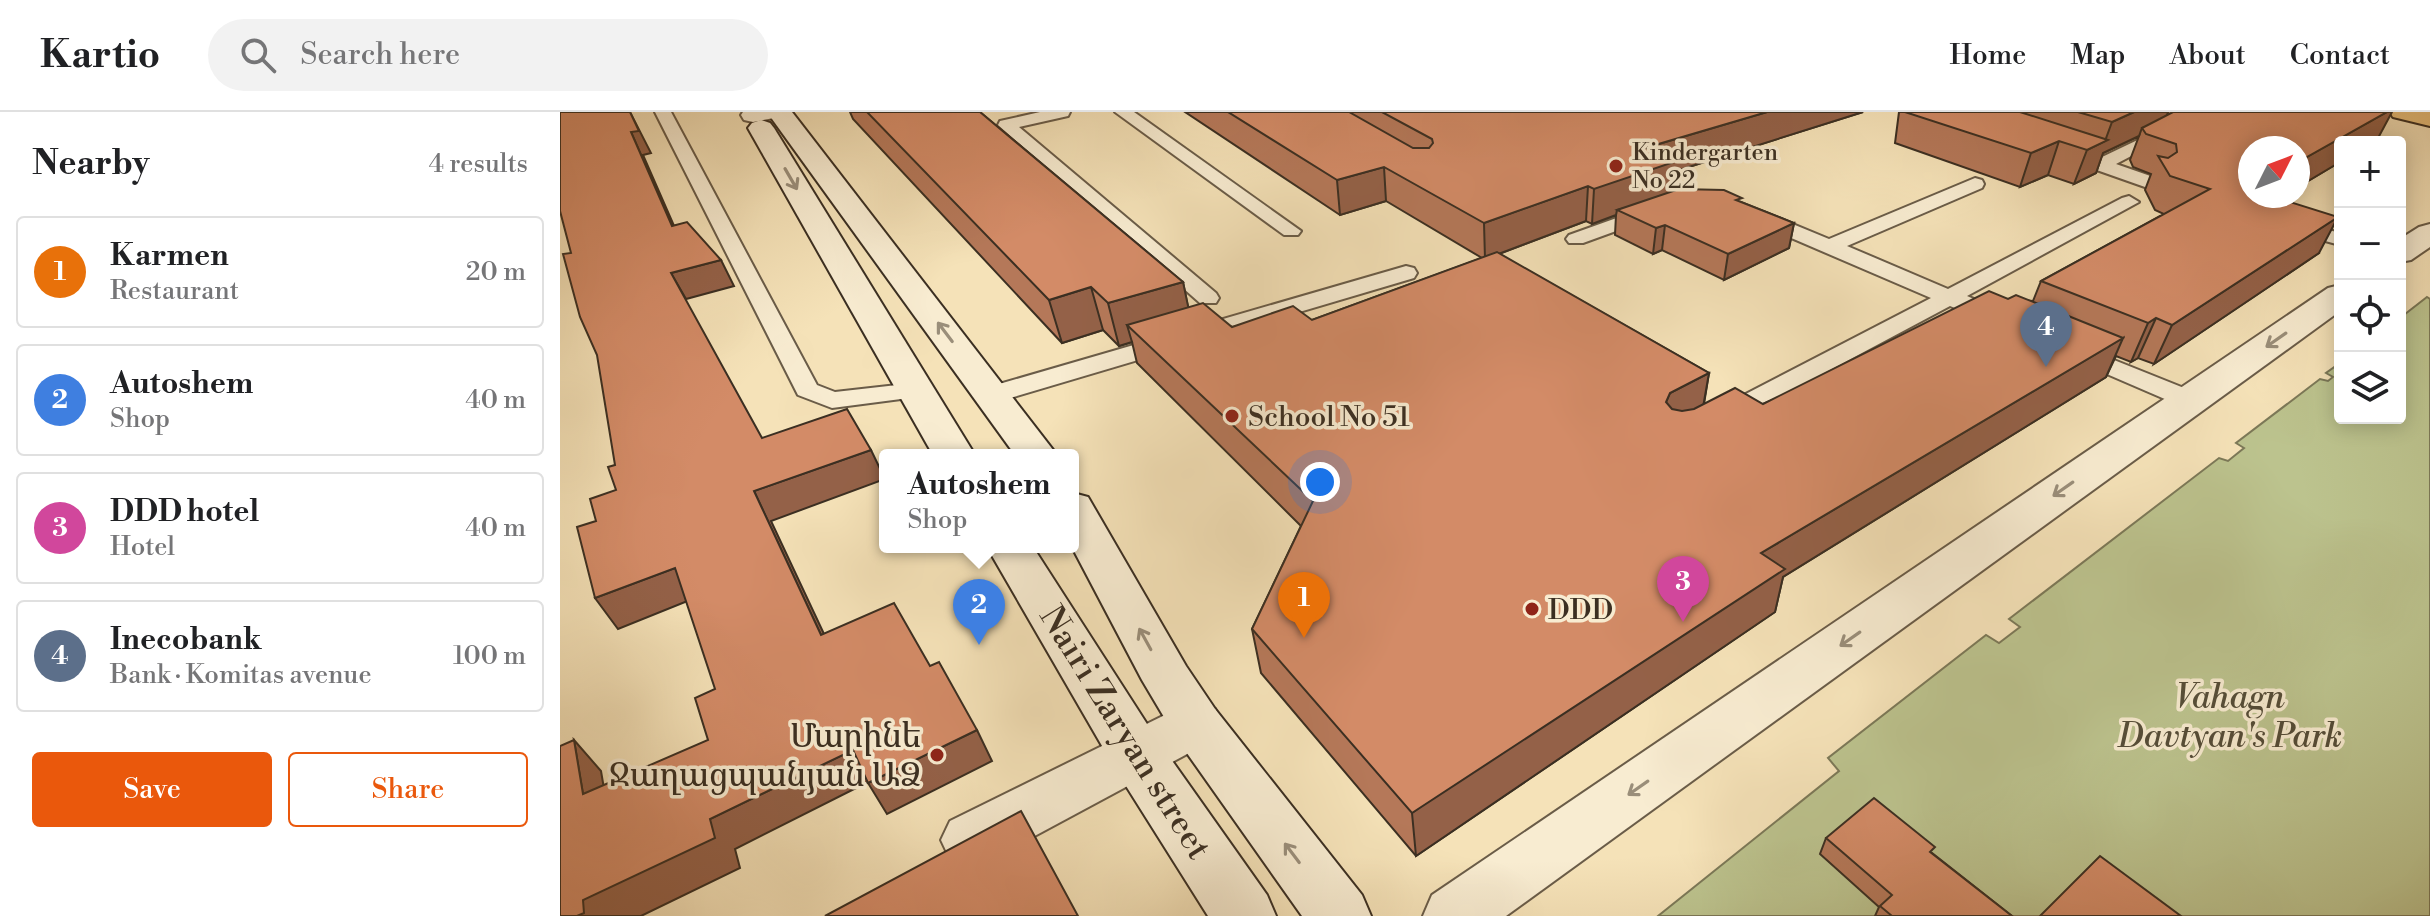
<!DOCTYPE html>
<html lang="en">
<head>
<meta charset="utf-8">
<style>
  body { margin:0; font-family:"Libre Bodoni","Noto Serif Armenian",serif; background:#f2f2f2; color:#202124 }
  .controls { position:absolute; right:24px; top:24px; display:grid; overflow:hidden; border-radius:8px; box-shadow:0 4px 20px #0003 }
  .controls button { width:72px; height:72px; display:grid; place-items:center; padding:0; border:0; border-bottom:2px solid #e0e0e0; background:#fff; color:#202124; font:40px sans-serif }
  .compass { position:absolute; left:1678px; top:24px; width:72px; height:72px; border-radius:50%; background:#fff; box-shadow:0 4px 20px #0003; rotate:48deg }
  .you { position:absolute; left:760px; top:370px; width:28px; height:28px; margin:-20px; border:6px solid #fff; border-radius:50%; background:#1a73e8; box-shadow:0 0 0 12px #1a73e833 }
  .badge { display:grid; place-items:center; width:52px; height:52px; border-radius:50%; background:#ea580c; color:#fff; font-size:26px; font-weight:700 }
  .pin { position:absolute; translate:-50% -66px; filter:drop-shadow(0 2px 4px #0008) }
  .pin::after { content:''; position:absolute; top:42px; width:28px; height:24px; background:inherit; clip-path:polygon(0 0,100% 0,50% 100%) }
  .popup { position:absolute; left:319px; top:337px; width:200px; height:104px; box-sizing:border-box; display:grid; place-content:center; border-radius:8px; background:#fff; filter:drop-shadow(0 2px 6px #0005); font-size:26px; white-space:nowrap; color:#757577 }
  .popup b { font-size:30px; color:#202124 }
  .popup::after { content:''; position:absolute; left:50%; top:100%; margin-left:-16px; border:16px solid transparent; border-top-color:#fff }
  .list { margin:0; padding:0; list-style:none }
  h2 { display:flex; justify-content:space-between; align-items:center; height:104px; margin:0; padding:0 32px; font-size:34px }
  h2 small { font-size:26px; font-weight:400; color:#757577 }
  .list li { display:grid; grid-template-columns:52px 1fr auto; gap:24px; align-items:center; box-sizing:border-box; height:112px; margin:0 16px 16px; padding:0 16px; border:2px solid #e0e0e0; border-radius:8px }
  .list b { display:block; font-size:30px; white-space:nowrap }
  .list p { margin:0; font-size:26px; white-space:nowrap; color:#757577 }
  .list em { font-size:26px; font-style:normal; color:#757577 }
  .actions { display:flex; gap:16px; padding:24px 32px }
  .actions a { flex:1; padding:18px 0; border:2px solid #ea580c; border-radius:8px; text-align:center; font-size:28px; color:#ea580c }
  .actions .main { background:#ea580c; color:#fff }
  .icon { flex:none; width:44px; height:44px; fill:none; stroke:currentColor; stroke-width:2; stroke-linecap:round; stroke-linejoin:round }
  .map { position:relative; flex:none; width:1870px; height:804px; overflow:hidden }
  header { display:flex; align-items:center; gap:48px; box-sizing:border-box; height:112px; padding:0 40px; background:#fff; border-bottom:2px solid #e0e0e0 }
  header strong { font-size:38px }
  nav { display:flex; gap:44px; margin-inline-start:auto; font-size:28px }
  .search { width:560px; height:72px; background:#f2f2f2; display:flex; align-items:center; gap:20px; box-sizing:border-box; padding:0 28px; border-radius:44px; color:#757577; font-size:30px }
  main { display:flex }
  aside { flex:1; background:#fff }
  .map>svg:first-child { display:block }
  .green { fill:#bcc38e; stroke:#7c7958; stroke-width:2 }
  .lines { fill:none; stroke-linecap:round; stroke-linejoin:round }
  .service-casing { stroke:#6a5c48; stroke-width:4 }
  .minor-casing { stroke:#6a5c48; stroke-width:4 }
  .tertiary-casing { stroke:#6a5c48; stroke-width:4 }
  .secondary-casing { stroke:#3b2f22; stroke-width:4 }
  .primary-casing { stroke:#3b2f22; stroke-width:4 }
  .service { fill:#f8ecd1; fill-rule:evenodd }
  .minor { fill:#f8ecd1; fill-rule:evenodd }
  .tertiary { fill:#f8ecd1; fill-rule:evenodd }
  .secondary { fill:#f8ecd1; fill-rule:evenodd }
  .primary { fill:#eac17c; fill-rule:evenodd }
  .wall { fill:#b57859; stroke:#3b2f22; stroke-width:2 }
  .shaded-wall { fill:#946148; stroke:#3b2f22; stroke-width:2 }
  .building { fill:#d38b67; stroke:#3b2f22; stroke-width:2 }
  .oneway { stroke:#9a8e7a }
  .poi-dot { fill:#8f2418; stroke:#f8ecd1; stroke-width:3 }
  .labels { text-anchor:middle; stroke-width:7; stroke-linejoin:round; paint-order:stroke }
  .far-poi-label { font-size:24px; fill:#3b2f22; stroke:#f8ecd1; text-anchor:start }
  .poi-label { font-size:28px; fill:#3b2f22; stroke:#f8ecd1; text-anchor:start }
  .near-park-label { font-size:34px; font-style:italic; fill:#554d38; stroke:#f8ecd1 }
  .near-street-label { font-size:34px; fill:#3b2f22; stroke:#f8ecd1 }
  .near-poi-label { font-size:34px; fill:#3b2f22; stroke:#f8ecd1; text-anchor:end }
</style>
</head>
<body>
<header>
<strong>Kartio</strong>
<div class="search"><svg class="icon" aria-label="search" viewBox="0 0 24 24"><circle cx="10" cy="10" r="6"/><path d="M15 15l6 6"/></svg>Search here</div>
<nav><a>Home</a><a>Map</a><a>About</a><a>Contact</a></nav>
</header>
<main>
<aside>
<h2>Nearby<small>4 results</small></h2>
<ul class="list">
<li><span class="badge" style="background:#e8710a">1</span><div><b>Karmen</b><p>Restaurant</p></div><em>20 m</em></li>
<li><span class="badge" style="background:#3f7fe0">2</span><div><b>Autoshem</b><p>Shop</p></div><em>40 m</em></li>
<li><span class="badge" style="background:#d1479c">3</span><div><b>DDD hotel</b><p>Hotel</p></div><em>40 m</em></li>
<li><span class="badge" style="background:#5c6f8a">4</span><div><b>Inecobank</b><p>Bank · Komitas avenue</p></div><em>100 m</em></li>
</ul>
<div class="actions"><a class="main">Save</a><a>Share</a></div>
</aside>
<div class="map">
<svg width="1870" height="804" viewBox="0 0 1870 804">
  <rect width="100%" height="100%" fill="#f5e2b8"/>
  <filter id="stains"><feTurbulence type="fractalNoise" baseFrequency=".0025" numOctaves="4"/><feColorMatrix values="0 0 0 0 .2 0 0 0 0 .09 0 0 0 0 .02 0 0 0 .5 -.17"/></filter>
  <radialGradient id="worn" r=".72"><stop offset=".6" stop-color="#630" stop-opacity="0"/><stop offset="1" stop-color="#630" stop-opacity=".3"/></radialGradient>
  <!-- green -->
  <path class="green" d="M1867,185L1870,187V804H1098L1279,659L1268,646L1426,523L1439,531L1460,515L1449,507L1659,346L1668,349L1684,336L1676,331L1760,267L1768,269L1773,265L1766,261L1780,251V306H1840V206Z"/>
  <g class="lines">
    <!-- service casing -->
    <g class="service-casing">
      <g id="service">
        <path d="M95,0H111L257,273L275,280L355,271L364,274L368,279L364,284L272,296L238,283Z"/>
        <path d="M480,0H510L508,4L459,15L656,181L659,186L656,191H640L438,13L440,9Z"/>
        <path d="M555,0H574L741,119L738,123H724Z"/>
        <path d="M1581,0H1607L1632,7L1634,11L1556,52L1599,67L1601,71L1599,75H1585L1497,44L1494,40L1503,35L1540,46L1611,12Z"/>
        <path d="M1415,66L1422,68L1424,72L1422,76L1287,134L1388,177L1562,86L1569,84L1579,90L1407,184L1449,202L1453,207L1449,212H1433L1390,194L1167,313H1149L1145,307L1149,301L1371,186L1187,107L1184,103L1187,99H1201L1269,127Z"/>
        <path d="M1093,93L1103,99L1100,103L1023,131H1009L1006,127L1009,123Z"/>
        <path d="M1728,107L1780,121V133L1721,117L1718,113Z"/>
        <path d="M846,154L854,156L857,161L854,166L440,289H422L418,283L422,277Z"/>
        <path d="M1514,232L1639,282L1643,288L1639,294H1621L1505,244L1502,239L1505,234Z"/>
      </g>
    </g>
    <!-- minor casing -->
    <g class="minor-casing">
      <g id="minor">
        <path d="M1870,112V135L1851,148L1840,150V127L1859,115Z"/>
        <path d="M1780,173V199L946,804H863L872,783L1768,176Z"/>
        <path d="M636,590L655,597L663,612L655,627L432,747L411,754L390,747L381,728L390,709L617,597Z"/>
      </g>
    </g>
    <!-- tertiary casing -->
    <g class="tertiary-casing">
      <path id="tertiary" d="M183,0H222L219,5L193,10L184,8L181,3Z"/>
    </g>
    <!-- secondary casing -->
    <g class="secondary-casing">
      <g id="secondary">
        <path d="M207,0H232L497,343H455Z"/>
        <path d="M201,8L210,11L214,16L415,343H373L188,16L192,11Z"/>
        <path d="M513,381L528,385L626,554L655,597L802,783L811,804H742L617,627L582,568L512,435Z"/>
        <path d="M427,435H473L596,626L707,783L716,804H648L556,658Z"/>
      </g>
    </g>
    <!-- primary casing -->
    <g class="primary-casing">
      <path id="primary" d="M1830,0H1870V14L1833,5Z"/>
    </g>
    <!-- service -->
    <use href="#service" class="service"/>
    <!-- minor -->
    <use href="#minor" class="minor"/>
    <!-- tertiary -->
    <use href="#tertiary" class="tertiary"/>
    <!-- secondary -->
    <use href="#secondary" class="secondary"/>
    <!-- primary -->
    <use href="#primary" class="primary"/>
  </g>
  <!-- wall -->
  <g class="wall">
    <path d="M290,0H420L623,170L628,195L672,215L752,208L922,146L826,89L780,103L625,0H1303L1116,59L1114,78L1181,90L1234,111L1229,136L1164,168L1102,138L1093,142L1055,123L1056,103L1032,112L1026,109L939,142L1149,261L1144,292H1203L1448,187L1473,189L1481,169L1604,102L1595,98L1585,78L1591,62L1573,55L1570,48L1579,24L1543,41L1536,61L1514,72L1488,63L1460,75L1335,31L1339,0H1608L1607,3L1817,28L1780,30V50L1738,75V36H1690V84H1722L1718,86L1759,141L1594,252L1578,246L1571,250L1556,244L1546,265L1223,465L1215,500L856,744L701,561L692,517L741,414L577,251L572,230L559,234L543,218L502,231L293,7Z"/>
    <path d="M1266,726L1372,741L1452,804H1315L1319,795L1260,742Z"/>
  </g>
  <!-- shaded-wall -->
  <g class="shaded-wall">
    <path d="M70,0L91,41L83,43L125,139L112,114L71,20Z"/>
    <path d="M1207,0H1303L1116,59L1113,83L1057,98L1056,103L1032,112L1034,77L1085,36Z"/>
    <path d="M1574,0H1608L1604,12L1582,16L1579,24L1543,41L1536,61L1514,72L1527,38L1545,29L1552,10Z"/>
    <path d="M1827,0H1832L1817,28L1814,30H1780V50L1738,75V50Z"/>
    <path d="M1499,29L1488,63L1460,75L1471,41Z"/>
    <path d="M824,55L826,89L780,103L777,68Z"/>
    <path d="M1028,74L1026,109L925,147L924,111Z"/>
    <path d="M1778,105L1759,141L1594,252L1612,213Z"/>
    <path d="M1234,111L1229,136L1164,168L1168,142Z"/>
    <path d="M1105,113L1102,138L1093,142L1096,116Z"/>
    <path d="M161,148L174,174L126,187L111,161Z"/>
    <path d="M623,170L632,213H567L572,230L559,234L548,191Z"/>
    <path d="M531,175L543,218L502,231L489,188Z"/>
    <path d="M1596,206L1578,246L1571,250L1588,211Z"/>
    <path d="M1563,226L1546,265L1223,465L1215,500L856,744L852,701L1201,441Z"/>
    <path d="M1149,261L1142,301L1104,321L1106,290L1110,281Z"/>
    <path d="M311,338L325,367L211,409L279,554L261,523L194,379Z"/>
    <path d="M115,456L135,486L58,517L35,486Z"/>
    <path d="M417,618L432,649L327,702L308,671Z"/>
    <path d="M14,628L41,659L50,712L23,682Z"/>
    <path d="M293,638L312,668L175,737L180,756L81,804H17L23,788L150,707Z"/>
  </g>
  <!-- building -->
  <g class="building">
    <path d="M0,0H70L79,19L71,20L112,114L127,110L161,148L111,161L202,326L287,297L311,338L194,379L261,523L334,491L370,554L379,550L417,618L308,671L293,638L150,707L155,726L23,788L24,801L17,804H0V634L14,628L23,682L148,628L135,586L155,577L115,456L35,486L17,415L36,409L30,387L56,378L48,355L55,353L37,243L20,205L3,142L11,141L0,99Z"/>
    <path d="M307,0H420L623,170L548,191L531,175L489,188Z"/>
    <path d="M668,0H789L853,36H869L873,31L872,27L822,0H1207L1085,36L1117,49L1034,77L1028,74L924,111L824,55L777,68Z"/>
    <path d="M1345,0H1460L1548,28L1527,38L1499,29L1471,41Z"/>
    <path d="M1518,0H1574L1552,10Z"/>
    <path d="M1613,0H1827L1738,50V36H1690V84H1711L1778,105L1612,213L1596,206L1588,211L1481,169L1650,77L1610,64L1598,44L1608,46L1617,40L1616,32L1586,22L1582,16Z"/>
    <path d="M1119,77L1164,78L1182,86L1176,88L1234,111L1168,142L1105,113L1096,116L1057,98Z"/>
    <path d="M937,140L1149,261L1110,281L1106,290L1112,297L1122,299L1134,297L1175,276L1203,292L1429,179L1448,187L1456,183L1563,226L1201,441L1225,457L852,701L692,517L753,389L567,213L643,191L672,215L733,194L752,208Z"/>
    <path d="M1314,686L1375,735L1370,740L1452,804H1332L1320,794L1332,783L1266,726Z"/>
    <path d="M461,699L518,804H265Z"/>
    <path d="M1540,744L1621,804H1480Z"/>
  </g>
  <!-- one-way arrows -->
  <defs><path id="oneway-shaft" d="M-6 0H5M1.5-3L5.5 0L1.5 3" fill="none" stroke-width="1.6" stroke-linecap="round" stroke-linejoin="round" transform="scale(2)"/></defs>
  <g class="oneway">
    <use href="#oneway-shaft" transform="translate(231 67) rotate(60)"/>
    <use href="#oneway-shaft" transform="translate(385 220) rotate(-127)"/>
    <use href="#oneway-shaft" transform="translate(1716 228) rotate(145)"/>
    <use href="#oneway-shaft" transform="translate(1503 377) rotate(145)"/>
    <use href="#oneway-shaft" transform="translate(585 527) rotate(-119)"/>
    <use href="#oneway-shaft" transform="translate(1290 527) rotate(145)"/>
    <use href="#oneway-shaft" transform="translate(1078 676) rotate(145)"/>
    <use href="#oneway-shaft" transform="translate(732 741) rotate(-127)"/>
  </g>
  <!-- markers -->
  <g class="poi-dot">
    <circle cx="1056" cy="54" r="8"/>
    <circle cx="672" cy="304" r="8"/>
    <circle cx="972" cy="497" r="8"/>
    <circle cx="377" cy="643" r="8"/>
  </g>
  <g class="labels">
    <!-- far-poi labels -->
    <g class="far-poi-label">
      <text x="1072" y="48">Kindergarten<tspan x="1072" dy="28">No 22</tspan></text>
    </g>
    <!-- poi labels -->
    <g class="poi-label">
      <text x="688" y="314">School No 51</text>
      <text x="988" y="507">DDD</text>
    </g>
    <!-- near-park labels -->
    <g class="near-park-label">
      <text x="1670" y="596">Vahagn<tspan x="1670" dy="39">Davtyan's Park</tspan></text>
    </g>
    <!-- near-street labels -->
    <g class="near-street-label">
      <text transform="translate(566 620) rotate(58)" y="12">Nairi Zaryan street</text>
    </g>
    <!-- near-poi labels -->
    <g class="near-poi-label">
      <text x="361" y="635">Մարինե<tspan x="361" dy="39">Ջաղացպանյան ԱՁ</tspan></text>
    </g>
  </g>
  <rect width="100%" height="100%" filter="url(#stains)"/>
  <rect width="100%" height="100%" fill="url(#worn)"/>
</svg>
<div class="controls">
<button>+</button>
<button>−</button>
<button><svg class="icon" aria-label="locate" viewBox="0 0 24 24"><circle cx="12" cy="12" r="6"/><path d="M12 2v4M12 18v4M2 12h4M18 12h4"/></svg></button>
<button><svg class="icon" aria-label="layers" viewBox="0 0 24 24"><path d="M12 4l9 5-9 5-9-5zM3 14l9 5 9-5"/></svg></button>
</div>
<svg class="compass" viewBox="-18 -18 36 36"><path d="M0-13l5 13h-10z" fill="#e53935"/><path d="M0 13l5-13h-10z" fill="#757577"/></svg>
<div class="you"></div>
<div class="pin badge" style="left:744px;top:526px;background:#e8710a">1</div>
<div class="pin badge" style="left:419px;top:533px;background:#3f7fe0">2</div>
<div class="popup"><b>Autoshem</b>Shop</div>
<div class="pin badge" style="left:1123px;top:510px;background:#d1479c">3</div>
<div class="pin badge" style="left:1486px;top:255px;background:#5c6f8a">4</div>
</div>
</main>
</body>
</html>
